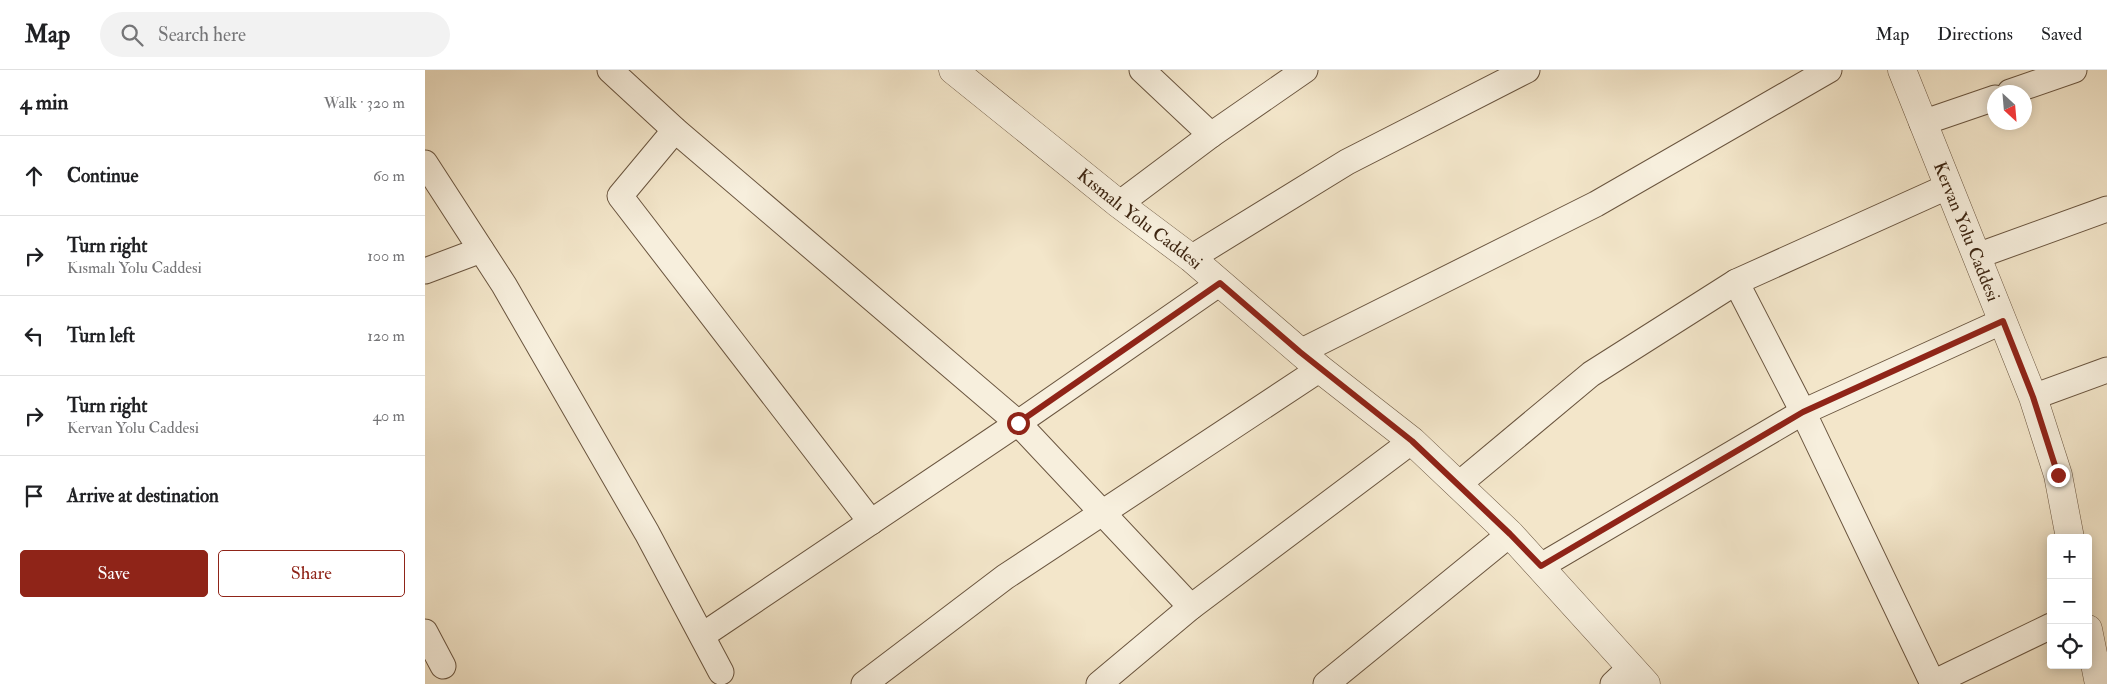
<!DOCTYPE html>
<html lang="en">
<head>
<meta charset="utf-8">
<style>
  body { margin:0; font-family:"IM FELL Double Pica",serif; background:#f2f2f2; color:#202124 }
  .controls { position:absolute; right:15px; bottom:15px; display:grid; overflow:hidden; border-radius:5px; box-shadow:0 2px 12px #0003 }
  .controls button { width:45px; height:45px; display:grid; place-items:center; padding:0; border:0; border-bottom:1px solid #e0e0e0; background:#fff; color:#202124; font:25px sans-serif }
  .compass { position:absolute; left:1562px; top:15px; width:45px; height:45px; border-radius:50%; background:#fff; box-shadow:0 2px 12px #0003; rotate:154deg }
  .stop { position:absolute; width:15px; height:15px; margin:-11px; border:4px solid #8f2418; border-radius:50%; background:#fff }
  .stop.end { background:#8f2418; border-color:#fff; box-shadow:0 1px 5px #0008 }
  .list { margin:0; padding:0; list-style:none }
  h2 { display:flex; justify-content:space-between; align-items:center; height:65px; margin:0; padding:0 20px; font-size:21px }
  h2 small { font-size:16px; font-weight:400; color:#757577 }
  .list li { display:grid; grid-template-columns:32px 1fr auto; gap:15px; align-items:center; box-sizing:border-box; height:80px; padding:0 20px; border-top:1px solid #e0e0e0 }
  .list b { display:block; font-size:19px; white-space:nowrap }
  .list p { margin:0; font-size:16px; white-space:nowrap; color:#757577 }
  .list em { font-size:16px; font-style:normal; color:#757577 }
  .actions { display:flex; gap:10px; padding:15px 20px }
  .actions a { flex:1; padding:11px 0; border:1px solid #8f2418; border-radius:5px; text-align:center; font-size:18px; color:#8f2418 }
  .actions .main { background:#8f2418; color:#fff }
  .icon { flex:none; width:28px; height:28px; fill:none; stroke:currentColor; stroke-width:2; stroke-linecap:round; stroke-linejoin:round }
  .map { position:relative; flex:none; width:1682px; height:614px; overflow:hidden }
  header { display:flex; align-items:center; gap:30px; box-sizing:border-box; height:70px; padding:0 25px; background:#fff; border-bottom:1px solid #e0e0e0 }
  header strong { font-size:24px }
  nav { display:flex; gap:28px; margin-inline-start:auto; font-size:18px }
  .search { width:350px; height:45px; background:#f2f2f2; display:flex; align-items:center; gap:12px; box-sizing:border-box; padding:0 18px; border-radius:28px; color:#757577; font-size:19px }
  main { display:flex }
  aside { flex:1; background:#fff }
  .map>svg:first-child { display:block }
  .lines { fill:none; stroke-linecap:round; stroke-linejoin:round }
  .minor-casing { stroke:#6a553f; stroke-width:27 }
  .tertiary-casing { stroke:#6a553f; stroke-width:29 }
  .minor { stroke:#f7efdd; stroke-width:25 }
  .tertiary { stroke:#f7efdd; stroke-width:28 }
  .route { stroke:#8f2418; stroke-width:6 }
  .labels { text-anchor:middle; stroke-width:5; stroke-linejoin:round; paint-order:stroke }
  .street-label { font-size:18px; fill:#3d2511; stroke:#f7efdd }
</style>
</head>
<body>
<header>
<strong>Map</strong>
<div class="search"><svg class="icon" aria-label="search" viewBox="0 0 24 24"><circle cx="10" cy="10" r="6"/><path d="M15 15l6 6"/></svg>Search here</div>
<nav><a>Map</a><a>Directions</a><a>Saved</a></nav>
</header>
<main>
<aside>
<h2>4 min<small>Walk · 320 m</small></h2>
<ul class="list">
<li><svg class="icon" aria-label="ahead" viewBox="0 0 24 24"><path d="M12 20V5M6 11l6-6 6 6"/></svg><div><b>Continue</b></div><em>60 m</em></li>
<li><svg class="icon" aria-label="right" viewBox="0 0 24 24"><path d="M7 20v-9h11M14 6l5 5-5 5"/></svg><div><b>Turn right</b><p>Kısmalı Yolu Caddesi</p></div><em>100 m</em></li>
<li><svg class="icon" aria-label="left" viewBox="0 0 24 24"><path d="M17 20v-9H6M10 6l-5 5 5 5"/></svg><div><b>Turn left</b></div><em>120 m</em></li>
<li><svg class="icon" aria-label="right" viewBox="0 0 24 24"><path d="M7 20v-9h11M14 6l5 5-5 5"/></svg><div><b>Turn right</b><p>Kervan Yolu Caddesi</p></div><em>40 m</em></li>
<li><svg class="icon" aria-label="arrive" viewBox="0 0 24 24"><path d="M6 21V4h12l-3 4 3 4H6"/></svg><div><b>Arrive at destination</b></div></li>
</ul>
<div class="actions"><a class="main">Save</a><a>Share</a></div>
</aside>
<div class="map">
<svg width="1682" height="614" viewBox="0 0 1682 614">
  <rect width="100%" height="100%" fill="#f3e6ca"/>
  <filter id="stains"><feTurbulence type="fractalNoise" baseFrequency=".004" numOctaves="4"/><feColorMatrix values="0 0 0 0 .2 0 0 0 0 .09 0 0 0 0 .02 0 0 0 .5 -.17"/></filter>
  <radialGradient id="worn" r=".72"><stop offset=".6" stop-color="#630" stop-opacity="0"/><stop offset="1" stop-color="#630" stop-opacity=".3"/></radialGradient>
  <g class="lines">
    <!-- minor casing -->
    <g class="minor-casing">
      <g id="minor">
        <path d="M185,0L250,60L593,353L766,537"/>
        <path d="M717,0L786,65"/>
        <path d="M1585,22L1649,0"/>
        <path d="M1497,53L1570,28"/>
        <path d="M250,60L195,126L446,452"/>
        <path d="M0,93L79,215L222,463L296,602"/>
        <path d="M694,134L786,65L880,0"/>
        <path d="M1552,186L1682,139"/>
        <path d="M766,188L922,92L1102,0"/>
        <path d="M0,201L56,180"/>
        <path d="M1311,212L1378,342L1508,614"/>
        <path d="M875,282L1171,134L1404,0"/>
        <path d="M1608,327L1682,300"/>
        <path d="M1034,414L1166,304L1311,212L1524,116"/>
        <path d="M1116,496L1378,342L1578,251"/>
        <path d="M0,562L18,596"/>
        <path d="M278,565L593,353L795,213"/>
        <path d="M1508,613L1626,556"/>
        <path d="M439,614L580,507L895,299"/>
        <path d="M674,614L766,537L987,371"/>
        <path d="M901,614L1085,464"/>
        <path d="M1188,614L1205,598"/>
      </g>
    </g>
    <!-- tertiary casing -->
    <g class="tertiary-casing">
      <g id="tertiary">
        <path id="s1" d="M528,0L694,134L766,188L895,299L987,371L1085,464L1221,614"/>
        <path id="s2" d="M1477,0L1608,327L1633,405L1645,468"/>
        <path d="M1663,559L1674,614"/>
      </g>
    </g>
    <!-- minor -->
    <use href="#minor" class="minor"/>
    <!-- tertiary -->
    <use href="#tertiary" class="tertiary"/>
  </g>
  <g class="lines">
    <!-- route -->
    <path class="route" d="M593,353L795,213L875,282L987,371L1085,464L1116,496L1378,342L1578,251L1608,327L1633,405"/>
  </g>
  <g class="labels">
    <!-- street labels -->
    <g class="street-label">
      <text dy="6" stroke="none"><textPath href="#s1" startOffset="239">Kısmalı Yolu Caddesi</textPath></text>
      <text dy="6" stroke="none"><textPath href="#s2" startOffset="174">Kervan Yolu Caddesi</textPath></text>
    </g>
  </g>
  <rect width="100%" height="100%" filter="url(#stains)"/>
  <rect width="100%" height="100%" fill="url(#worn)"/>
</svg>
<div class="controls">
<button>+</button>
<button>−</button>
<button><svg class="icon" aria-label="locate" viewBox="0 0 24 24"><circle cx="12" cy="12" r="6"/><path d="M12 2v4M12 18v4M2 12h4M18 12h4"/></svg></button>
</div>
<svg class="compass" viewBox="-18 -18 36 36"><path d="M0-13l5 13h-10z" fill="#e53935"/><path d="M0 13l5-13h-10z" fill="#757577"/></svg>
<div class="stop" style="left:593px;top:353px"></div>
<div class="stop end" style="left:1633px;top:405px"></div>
</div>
</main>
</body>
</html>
